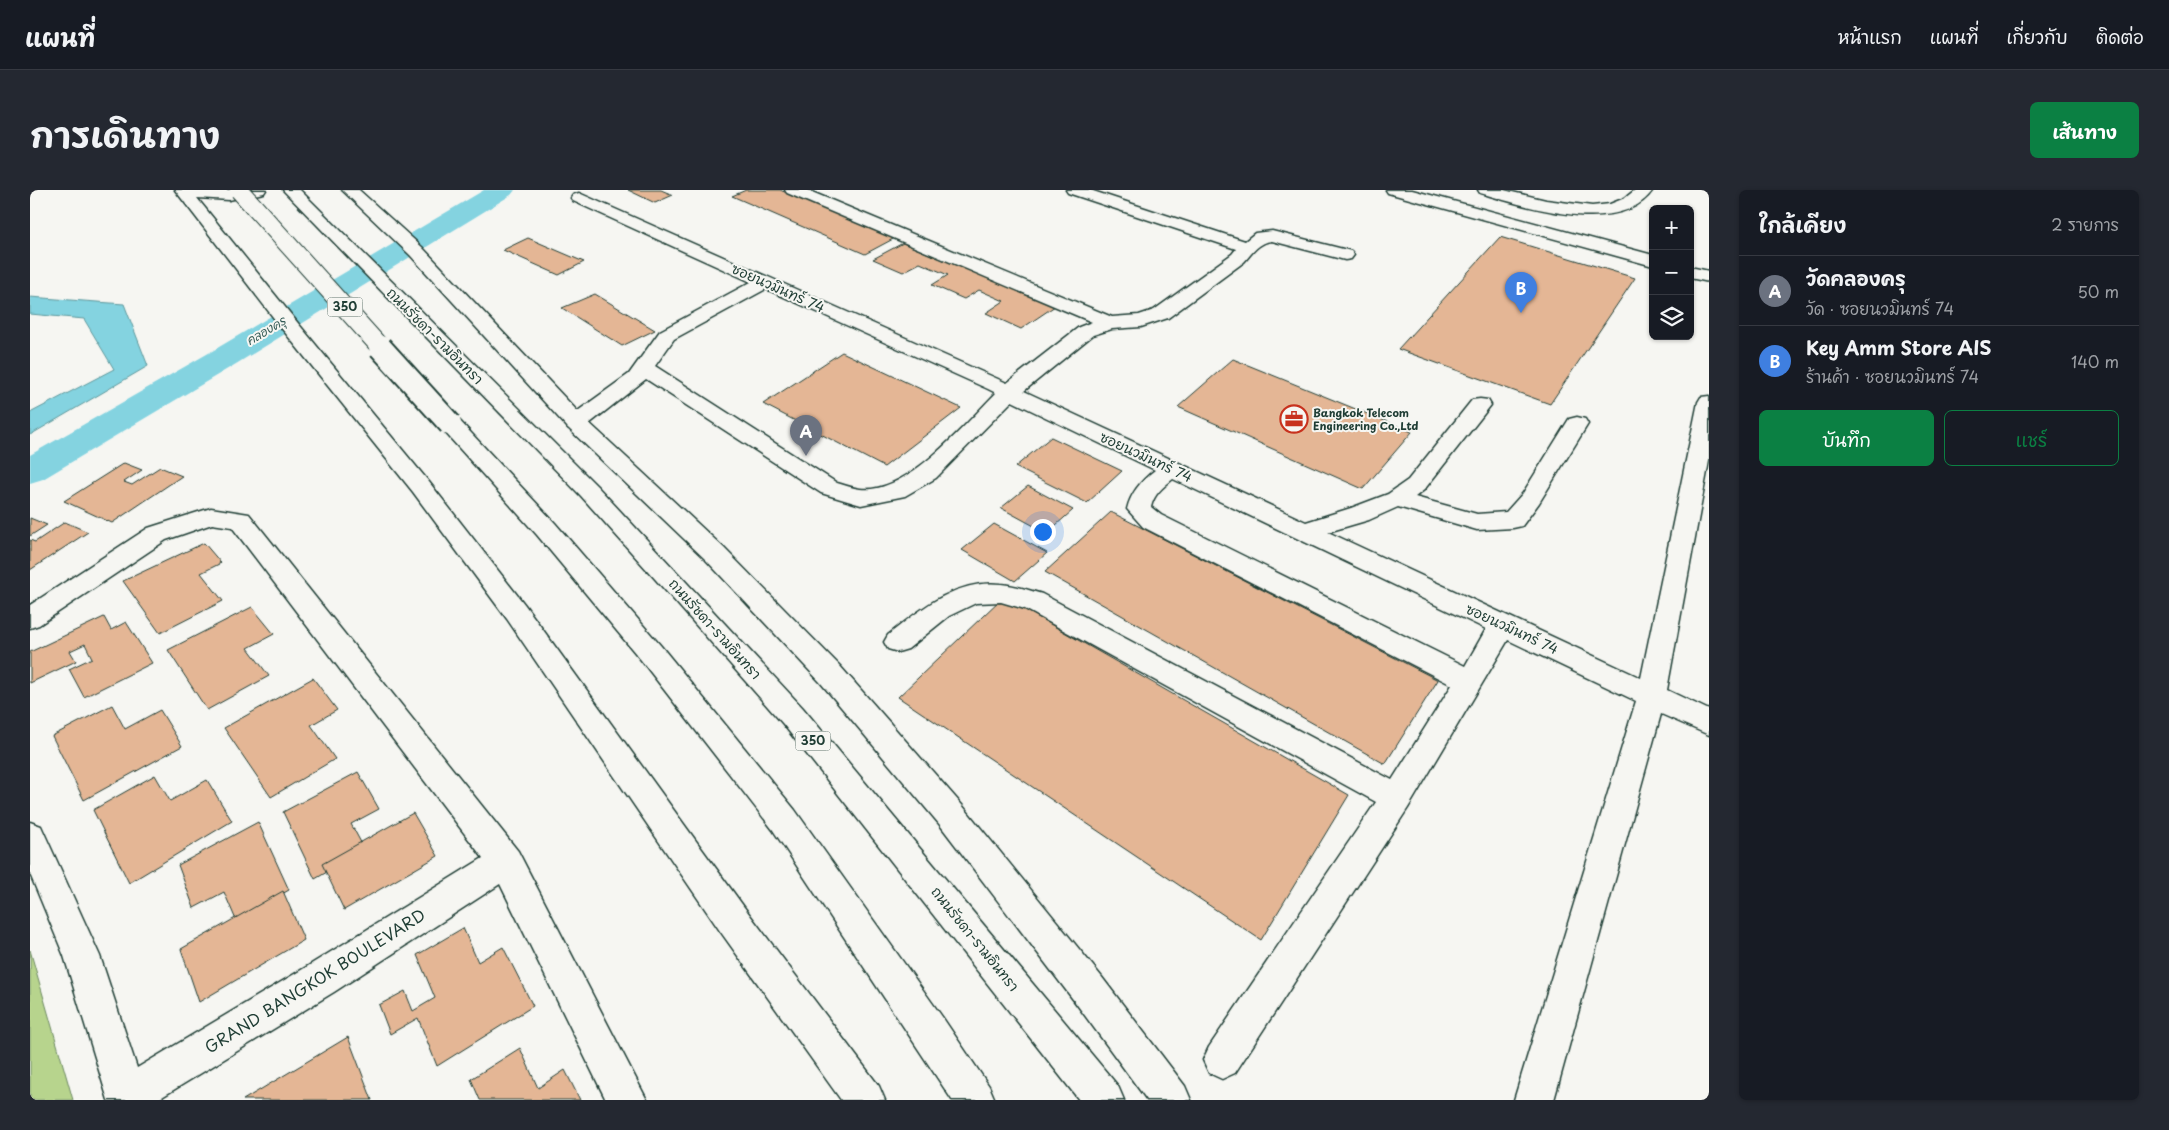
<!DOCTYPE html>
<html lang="th">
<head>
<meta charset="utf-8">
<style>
  body { margin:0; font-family:"Playpen Sans","Playpen Sans Thai",sans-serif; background:#242831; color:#f1f3f6 }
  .controls { position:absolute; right:15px; top:15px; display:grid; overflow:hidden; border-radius:8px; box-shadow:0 1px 4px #0004 }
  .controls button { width:45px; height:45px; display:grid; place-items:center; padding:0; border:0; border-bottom:1px solid #363941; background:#171b24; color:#f1f3f6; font:25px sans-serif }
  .you { position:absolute; left:1012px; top:341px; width:18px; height:18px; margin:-12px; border:4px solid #fff; border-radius:50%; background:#1a73e8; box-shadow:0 0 0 8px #1a73e833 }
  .badge { display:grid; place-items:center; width:32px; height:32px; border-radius:50%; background:#0b8043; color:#fff; font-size:16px; font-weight:700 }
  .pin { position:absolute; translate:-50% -41px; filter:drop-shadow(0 1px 2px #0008) }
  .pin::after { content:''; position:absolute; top:26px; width:18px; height:15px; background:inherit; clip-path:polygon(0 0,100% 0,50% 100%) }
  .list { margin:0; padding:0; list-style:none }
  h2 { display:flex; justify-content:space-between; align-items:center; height:65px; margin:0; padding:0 20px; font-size:21px }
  h2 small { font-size:16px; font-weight:400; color:#9ea1a6 }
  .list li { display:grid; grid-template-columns:32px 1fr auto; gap:15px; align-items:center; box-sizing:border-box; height:70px; padding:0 20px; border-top:1px solid #363941 }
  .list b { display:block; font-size:19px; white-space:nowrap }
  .list p { margin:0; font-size:16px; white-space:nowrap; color:#9ea1a6 }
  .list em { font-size:16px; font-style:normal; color:#9ea1a6 }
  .actions { display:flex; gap:10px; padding:15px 20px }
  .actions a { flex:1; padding:11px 0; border:1px solid #0b8043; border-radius:8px; text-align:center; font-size:18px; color:#0b8043 }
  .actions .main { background:#0b8043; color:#fff }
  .icon { flex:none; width:28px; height:28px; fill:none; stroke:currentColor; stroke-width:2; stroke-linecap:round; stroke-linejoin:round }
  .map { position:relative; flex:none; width:1679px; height:910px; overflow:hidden; border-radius:8px }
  header { display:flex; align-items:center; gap:30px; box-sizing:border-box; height:70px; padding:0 25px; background:#171b24; border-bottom:1px solid #363941 }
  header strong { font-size:24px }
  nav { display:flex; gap:28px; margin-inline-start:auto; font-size:18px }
  .intro { display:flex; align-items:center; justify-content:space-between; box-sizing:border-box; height:120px; padding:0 30px }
  h1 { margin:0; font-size:35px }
  .button { padding:12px 22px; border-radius:8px; background:#0b8043; color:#fff; font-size:18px; font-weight:700 }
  main { display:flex; gap:30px; padding:0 30px }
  aside { flex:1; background:#171b24; border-radius:8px; box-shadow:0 1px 4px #0004 }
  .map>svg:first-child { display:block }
  .green { fill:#b7d48d; stroke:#6b8860 }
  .water { fill:#84d3e0; stroke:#5c979b }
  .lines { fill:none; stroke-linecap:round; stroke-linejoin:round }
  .canal { fill:#84d3e0; fill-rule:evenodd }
  .building { fill:#e4b695; stroke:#1f3d34 }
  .minor-casing { stroke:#1f3d34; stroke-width:3 }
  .major-casing { stroke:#1f3d34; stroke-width:3 }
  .minor { fill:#f6f6f2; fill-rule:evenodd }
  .major { fill:#f6f6f2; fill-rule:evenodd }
  .major-bridge-far1-casing { stroke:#1f3d34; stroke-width:20; stroke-linecap:butt }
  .major-bridge-casing { stroke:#1f3d34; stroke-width:26; stroke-linecap:butt }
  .major-bridge-far1 { stroke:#f6f6f2; stroke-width:18 }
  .major-bridge { stroke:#f6f6f2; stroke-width:22 }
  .labels { text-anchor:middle; stroke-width:4; stroke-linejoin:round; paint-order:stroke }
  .far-poi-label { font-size:11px; font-weight:bold; fill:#1f3d34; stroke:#f6f6f2; text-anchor:start }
  .shield { fill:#f6f6f2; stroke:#60746d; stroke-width:1 }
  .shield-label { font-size:12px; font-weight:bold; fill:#1f3d34 }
  .far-water-label { font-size:12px; font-style:italic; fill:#335b56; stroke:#f6f6f2 }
  .street-label { font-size:14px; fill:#1f3d34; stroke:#f6f6f2 }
  .near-street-label { font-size:16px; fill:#1f3d34; stroke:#f6f6f2 }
</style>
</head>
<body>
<header>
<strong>แผนที่</strong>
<nav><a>หน้าแรก</a><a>แผนที่</a><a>เกี่ยวกับ</a><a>ติดต่อ</a></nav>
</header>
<div class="intro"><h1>การเดินทาง</h1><a class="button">เส้นทาง</a></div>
<main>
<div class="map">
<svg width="1679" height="910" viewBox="0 0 1679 910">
  <rect width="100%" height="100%" fill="#f6f6f2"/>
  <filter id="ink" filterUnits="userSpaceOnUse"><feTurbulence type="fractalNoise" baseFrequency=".02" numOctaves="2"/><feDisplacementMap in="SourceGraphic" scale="10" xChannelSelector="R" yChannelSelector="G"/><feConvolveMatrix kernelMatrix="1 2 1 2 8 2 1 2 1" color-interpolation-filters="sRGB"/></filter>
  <g filter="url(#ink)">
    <!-- green -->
    <path class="green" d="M0,760L43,910H0Z"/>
    <!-- water -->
    <path class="water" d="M0,107L94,114L118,176L0,245V223L84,179L54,129L0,124Z"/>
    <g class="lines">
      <!-- canal -->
      <path class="canal" d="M454,0H485L481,5L206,174L13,289L0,293V265L184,160Z"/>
    </g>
    <!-- building -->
    <g class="building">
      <path d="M598,0H631L643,5L625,13Z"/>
      <path d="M716,0H750L865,48L835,64L702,6Z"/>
      <path d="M1470,47L1605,88L1520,214L1368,159Z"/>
      <path d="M498,48L554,72L529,85L473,60Z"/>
      <path d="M873,53L1025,116L991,139L956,123L974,111L949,100L934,109L902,95L918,85L890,73L873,82L843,69Z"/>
      <path d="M565,104L625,140L592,156L532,118Z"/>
      <path d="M812,162L931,218L854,277L733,214Z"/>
      <path d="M1203,169L1382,242L1333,299L1148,217Z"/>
      <path d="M1021,247L1092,281L1057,313L985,277Z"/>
      <path d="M94,273L112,280L94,292L102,295L130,277L152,286L82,333L34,311Z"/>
      <path d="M998,296L1043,320L1017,343L971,318Z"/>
      <path d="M1081,322L1408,490L1355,574L1015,382Z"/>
      <path d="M0,328L17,335L0,346Z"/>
      <path d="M35,332L58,342L0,380V350L5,352Z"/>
      <path d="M964,334L1017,363L985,391L932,360Z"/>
      <path d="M174,353L191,373L171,383L193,411L130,443L93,391Z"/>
      <path d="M973,407L1319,605L1231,750L868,507Z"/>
      <path d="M222,417L244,444L218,458L239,486L177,520L138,460Z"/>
      <path d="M74,427L81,440L96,432L122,473L54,507L39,479L62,468L55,454L40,461L46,471L0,493V462Z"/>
      <path d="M283,488L307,520L281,535L305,569L241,607L194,538Z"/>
      <path d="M82,515L95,539L130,520L152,556L54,610L22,546Z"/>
      <path d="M328,582L349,619L321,634L335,660L285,689L253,622Z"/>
      <path d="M125,585L140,611L177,590L202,631L99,693L63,620Z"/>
      <path d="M383,623L408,666L314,720L292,674Z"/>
      <path d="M228,632L259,700L206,730L194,702L164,718L148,675Z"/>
      <path d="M253,701L274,750L169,812L151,759Z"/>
      <path d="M433,738L448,772L473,757L503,816L407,876L388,828L360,844L349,815L375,801L383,821L405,808L387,765Z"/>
      <path d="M318,847L342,910H213Z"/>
      <path d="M490,858L508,898L535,880L550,910H450L441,889Z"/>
    </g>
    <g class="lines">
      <!-- minor casing -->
      <g class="minor-casing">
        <g id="minor">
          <path d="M755,0H777L1082,127L1109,125L1124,120L1202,64L1206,59L1038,3L1036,0H1060L1215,51L1225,43L1242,41L1321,61L1324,65L1321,69L1315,70L1242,51C1229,52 1222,63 1214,72L1138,128L1111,137L1082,139L1063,145L994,201L1276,332L1321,318L1358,304L1378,290L1442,210L1450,209L1458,210L1461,215L1394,300L1385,307L1447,324L1476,322L1493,303L1539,229L1547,227L1555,229L1558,234L1509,313L1492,336L1483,338L1447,340L1368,317L1339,330L1298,342L1611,488L1668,212L1671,207L1679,206V271L1637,500L1679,520V545L1631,524L1524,910H1484L1606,511L1478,450L1378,618L1205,883L1192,889L1179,883L1173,870L1179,857L1346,612L995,419L971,412L946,413L919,426L878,459L868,462L858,459L854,452L858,445C891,419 926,389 971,394C985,395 999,400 1012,404L1362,590L1422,495L1113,337L1097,319C1101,302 1112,290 1125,280L982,211L906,288L875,306L831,315L791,303L616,189L554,238L546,240L538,238L535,233L538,228L599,184L630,141L721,92L543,11L541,8L543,5L549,3L977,193L1049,137L1062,132L757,3ZM736,99L958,199L966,203C935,234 877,305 830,299C822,298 815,295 807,293L625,176L644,149ZM1143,289L1456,439L1435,476L1131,325L1121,317C1124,304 1133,297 1143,289Z"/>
          <path d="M1356,0H1382L1623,65V76L1358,3Z"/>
          <path d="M1448,0H1474L1516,10L1562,16L1580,14L1595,8L1605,0H1623C1590,48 1495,16 1450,3Z"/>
          <path d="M1660,77L1679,81V92L1660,88Z"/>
          <path d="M181,318L219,324L488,661L617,910H576L470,694L304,802L127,910H78L34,766L0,684V632L11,636L70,766L107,878L278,776L453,668L202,337L182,334L136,350L9,435L0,438V415L118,338Z"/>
        </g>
      </g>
      <!-- major casing -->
      <g class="major-casing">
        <g id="major">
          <path d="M145,0H236L234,3L199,10L167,8L267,132L399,292L495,415L714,717L849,896L855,910H811L690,741L477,429L383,302L253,140Z"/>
          <path d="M253,0H270L567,296L773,518L1088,896L1094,910H1049L753,534L643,409L551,306Z"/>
          <path d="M312,0H329L392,57L554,228L694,358L810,476L932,615L1071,786L1155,896L1161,910H1117L1045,812L910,635L790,492L676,370L538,238L380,65Z"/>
          <path d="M420,227L428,229L525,333L631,456L765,620L913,828L959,896L965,910H922L743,640L611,470L507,345L412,239L409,234L412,229Z"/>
        </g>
      </g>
      <!-- minor -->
      <use href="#minor" class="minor"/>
      <!-- major -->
      <use href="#major" class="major"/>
      <!-- major-bridge-far1 casing -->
      <g class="major-bridge-far1-casing">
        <path id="major-bridge-far1" d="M209,0L351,158"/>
      </g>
      <!-- major-bridge casing -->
      <g class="major-bridge-casing">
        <path id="major-bridge" d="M350,157L420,234"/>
      </g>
      <!-- major-bridge-far1 -->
      <use href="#major-bridge-far1" class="major-bridge-far1"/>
      <!-- major-bridge -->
      <use href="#major-bridge" class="major-bridge"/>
    </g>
  </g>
  <!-- icons -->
  <defs>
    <g id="office-ring" transform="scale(1.4375)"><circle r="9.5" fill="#f6f6f2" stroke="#c8321e" stroke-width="1.5"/><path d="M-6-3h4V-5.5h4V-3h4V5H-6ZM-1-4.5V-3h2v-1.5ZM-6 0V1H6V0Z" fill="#c8321e"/></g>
  </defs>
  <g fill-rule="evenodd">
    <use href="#office-ring" x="1264" y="229"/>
  </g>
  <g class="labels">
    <!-- far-poi labels -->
    <g class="far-poi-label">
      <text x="1283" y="227">Bangkok Telecom<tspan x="1283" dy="13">Engineering Co.,Ltd</tspan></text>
    </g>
    <!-- shield labels -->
    <g class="shield">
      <rect x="297.5" y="107.5" width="35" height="19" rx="4"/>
      <rect x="765.5" y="541.5" width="35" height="19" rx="4"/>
    </g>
    <g class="shield-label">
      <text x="315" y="121">350</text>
      <text x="783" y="555">350</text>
    </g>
    <!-- far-water labels -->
    <g class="far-water-label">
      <text transform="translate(236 141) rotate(-31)" y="4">คลองครุ</text>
    </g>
    <!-- street labels -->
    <g class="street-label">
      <text transform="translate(748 98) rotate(24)" y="5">ซอยนวมินทร์ 74</text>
      <text transform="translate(405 146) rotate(45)" y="5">ถนนรัชดา-รามอินทรา</text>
      <text transform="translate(1116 267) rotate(25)" y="5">ซอยนวมินทร์ 74</text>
      <text transform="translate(685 439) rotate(48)" y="5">ถนนรัชดา-รามอินทรา</text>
      <text transform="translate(1482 439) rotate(25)" y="5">ซอยนวมินทร์ 74</text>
      <text transform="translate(945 749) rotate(51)" y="5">ถนนรัชดา-รามอินทรา</text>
    </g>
    <!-- near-street labels -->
    <g class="near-street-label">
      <text transform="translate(285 791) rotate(-32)" y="6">GRAND BANGKOK BOULEVARD</text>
    </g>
  </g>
</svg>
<div class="controls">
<button>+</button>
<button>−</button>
<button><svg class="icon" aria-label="layers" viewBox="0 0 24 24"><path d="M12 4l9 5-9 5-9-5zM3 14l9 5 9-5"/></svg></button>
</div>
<div class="you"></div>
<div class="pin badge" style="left:776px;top:266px;background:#6b7280">A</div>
<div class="pin badge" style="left:1491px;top:123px;background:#3f7fe0">B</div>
</div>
<aside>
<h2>ใกล้เคียง<small>2 รายการ</small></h2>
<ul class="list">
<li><span class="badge" style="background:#6b7280">A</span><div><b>วัดคลองครุ</b><p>วัด · ซอยนวมินทร์ 74</p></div><em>50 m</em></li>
<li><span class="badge" style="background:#3f7fe0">B</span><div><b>Key Amm Store AIS</b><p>ร้านค้า · ซอยนวมินทร์ 74</p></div><em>140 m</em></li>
</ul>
<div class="actions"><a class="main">บันทึก</a><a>แชร์</a></div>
</aside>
</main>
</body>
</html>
